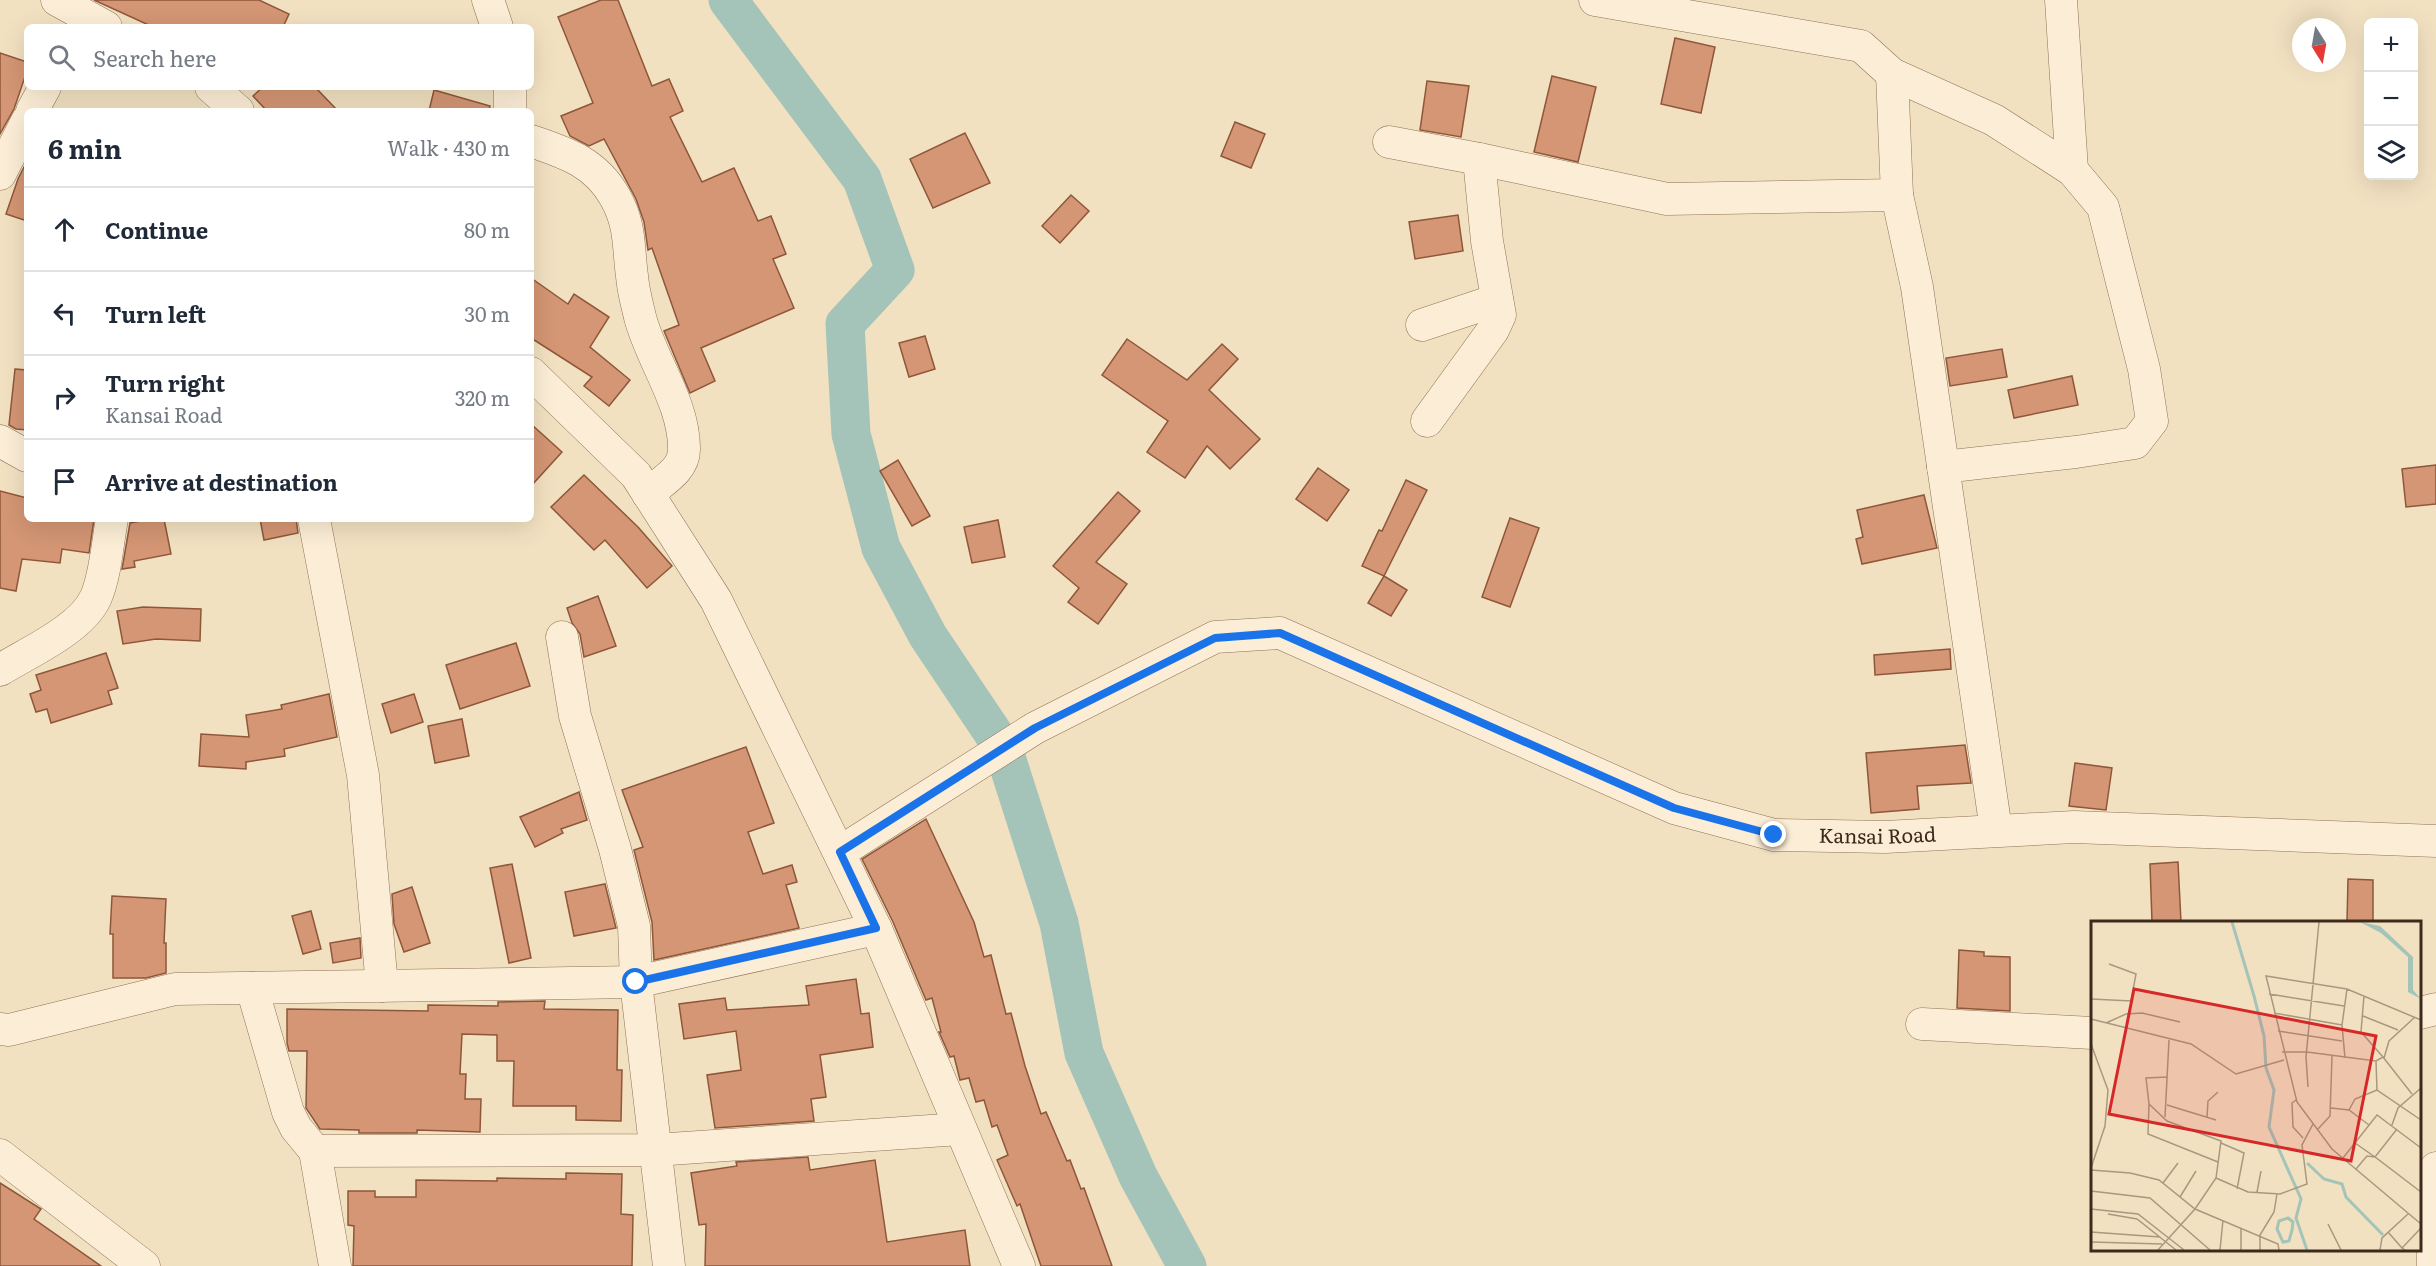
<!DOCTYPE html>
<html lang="en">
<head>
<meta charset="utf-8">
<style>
  body { margin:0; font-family:Literata,serif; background:#f6f6f7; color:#1f2937 }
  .controls { position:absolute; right:18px; top:18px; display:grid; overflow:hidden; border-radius:9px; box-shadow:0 6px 24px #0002 }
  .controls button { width:54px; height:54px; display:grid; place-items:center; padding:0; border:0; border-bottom:2px solid #e0e1e3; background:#fff; color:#1f2937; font:30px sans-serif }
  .compass { position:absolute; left:2292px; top:18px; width:54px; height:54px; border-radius:50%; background:#fff; box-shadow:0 6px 24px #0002; rotate:169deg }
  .stop { position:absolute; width:18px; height:18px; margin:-14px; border:4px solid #1a73e8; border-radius:50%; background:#fff }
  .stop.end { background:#1a73e8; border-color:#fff; box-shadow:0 2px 6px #0008 }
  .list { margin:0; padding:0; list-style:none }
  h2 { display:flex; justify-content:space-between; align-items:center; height:78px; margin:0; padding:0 24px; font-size:26px }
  h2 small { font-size:20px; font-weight:400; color:#747a83 }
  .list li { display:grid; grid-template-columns:39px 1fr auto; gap:18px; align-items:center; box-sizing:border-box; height:84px; padding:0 24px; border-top:2px solid #e0e1e3 }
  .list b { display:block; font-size:22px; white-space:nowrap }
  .list p { margin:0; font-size:20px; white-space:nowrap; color:#747a83 }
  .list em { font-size:20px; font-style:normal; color:#747a83 }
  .icon { flex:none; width:33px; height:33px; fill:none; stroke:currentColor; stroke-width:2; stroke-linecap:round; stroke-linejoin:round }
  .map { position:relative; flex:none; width:2436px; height:1266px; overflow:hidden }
  .search { position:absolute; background:#fff; box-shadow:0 6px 24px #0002; left:24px; top:24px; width:510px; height:66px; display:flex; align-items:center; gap:15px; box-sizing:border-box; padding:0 21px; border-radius:9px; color:#747a83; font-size:22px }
  .panel { position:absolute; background:#fff; box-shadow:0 6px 24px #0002; left:24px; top:108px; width:510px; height:414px; border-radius:9px }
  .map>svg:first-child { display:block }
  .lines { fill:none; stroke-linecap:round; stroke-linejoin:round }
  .river { stroke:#a4c4b9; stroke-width:39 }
  .building { fill:#d49674; stroke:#8f573a; stroke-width:1.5 }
  .minor-casing { stroke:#8e7157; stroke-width:33 }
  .minor { stroke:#fceed6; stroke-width:32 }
  .route { stroke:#1a73e8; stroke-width:8 }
  .labels { text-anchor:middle; stroke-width:5; stroke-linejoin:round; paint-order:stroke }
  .street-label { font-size:20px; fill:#3c2a1c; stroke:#f9ebd2 }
  .inset-river { fill:none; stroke:#a4c4b9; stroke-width:3 }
  .inset-road { fill:none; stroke:#a9987f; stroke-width:1.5 }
  .view { fill:#d62828; fill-opacity:0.15; stroke:#d62828; stroke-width:3 }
  .inset-edge { fill:none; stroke:#3c2a1c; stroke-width:3 }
</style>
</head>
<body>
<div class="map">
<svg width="2436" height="1266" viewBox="0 0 2436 1266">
  <rect width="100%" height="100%" fill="#f2e1c1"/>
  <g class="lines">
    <!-- river -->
    <path class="river" d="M728,0L862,179L895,270L845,324L851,434L881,548L928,636L1003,748L1059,923L1084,1053L1138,1176L1187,1266"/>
  </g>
  <!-- building -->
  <g class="building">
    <path d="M94,0H259L289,14L283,27H153Z"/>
    <path d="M601,0H618L652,86L669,79L683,111L670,117L702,182L734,168L758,221L771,216L786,254L773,259L794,308L701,348L715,381L690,393L664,331L679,325L652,248L648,250L644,222L636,199L604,139L589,146L570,136L561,116L593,103L558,17Z"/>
    <path d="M1675,38L1715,47L1701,113L1661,104Z"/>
    <path d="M0,53L27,62V71L14,109L0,134Z"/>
    <path d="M1552,76L1596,87L1578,162L1534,152Z"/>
    <path d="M1427,81L1469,86L1461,137L1420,130Z"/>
    <path d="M263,87H315L338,111H267L253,96Z"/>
    <path d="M434,90L490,106L489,111H429Z"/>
    <path d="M1235,122L1265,134L1251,168L1221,156Z"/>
    <path d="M965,133L990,183L933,208L910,159Z"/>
    <path d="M27,161V221L6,214L18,179Z"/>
    <path d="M1071,195L1089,211L1060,243L1042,226Z"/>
    <path d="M1458,215L1463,251L1415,259L1409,222Z"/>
    <path d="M531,278L568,304L574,294L609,317L590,347L630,380L609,406L584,386L592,377L531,338Z"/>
    <path d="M925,336L935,369L909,377L899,343Z"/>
    <path d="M1127,339L1187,380L1222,344L1238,359L1209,390L1260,439L1230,469L1207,446L1185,478L1147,452L1168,421L1102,375Z"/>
    <path d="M2002,349L2007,377L1950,386L1946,358Z"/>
    <path d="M15,369L27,370V430L16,429L9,425Z"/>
    <path d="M2072,376L2078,405L2014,418L2008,390Z"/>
    <path d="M531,424L562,452L531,486Z"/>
    <path d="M898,460L930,516L912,526L880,471Z"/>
    <path d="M2436,465V504L2406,507L2402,469Z"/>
    <path d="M1318,468L1349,490L1327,521L1296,499Z"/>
    <path d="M584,475L638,527L672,566L647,588L605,540L594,550L551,507Z"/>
    <path d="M1406,480L1427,490L1384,576L1362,566L1379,530L1382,531Z"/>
    <path d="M0,491L27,498V519H94L89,553L62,549L60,563L22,559L16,591L0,588Z"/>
    <path d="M1118,492L1140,511L1096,562L1127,584L1098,624L1068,602L1079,588L1053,566Z"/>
    <path d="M1924,495L1937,548L1862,564L1856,539L1863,537L1857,510Z"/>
    <path d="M1510,518L1539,528L1510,607L1482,597Z"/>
    <path d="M152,519H164L171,554L134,561L135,567L122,569L130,523Z"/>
    <path d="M260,519H296L298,533L264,540Z"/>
    <path d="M998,520L1005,557L972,563L964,527Z"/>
    <path d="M1384,576L1407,590L1391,616L1368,603Z"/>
    <path d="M598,596L616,646L584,657L580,634L572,623L567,608Z"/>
    <path d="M143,607L201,609L200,641L156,639L123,644L117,611Z"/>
    <path d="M516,643L530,686L460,709L446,665Z"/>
    <path d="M1950,649L1951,669L1875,675L1874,655Z"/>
    <path d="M106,653L118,688L108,691L112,704L51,723L47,709L36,712L30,694L41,690L36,675Z"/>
    <path d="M329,694L337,737L284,749L285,756L246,762V769L199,766L201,734L249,737L246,715L282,709L281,705Z"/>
    <path d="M414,694L423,722L391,733L382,704Z"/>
    <path d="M462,719L469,756L435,763L428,726Z"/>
    <path d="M1965,745L1971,783L1917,786L1919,809L1871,813L1866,753Z"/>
    <path d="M746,747L774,823L748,832L763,874L792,865L797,882L786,885L799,928L654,960L652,922L634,850L643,847L622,790Z"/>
    <path d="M2075,763L2112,768L2106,810L2069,806Z"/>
    <path d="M579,792L587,820L561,829L563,833L535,847L520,817Z"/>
    <path d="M926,819L974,922L984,957L991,955L1006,1014L1011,1013L1025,1066L1041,1114L1046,1112L1067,1161L1070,1160L1081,1189L1084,1188L1112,1266H1041L1020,1204L1017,1206L997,1160L1008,1155L997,1125L992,1127L984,1100L976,1102L969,1078L960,1080L954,1056L950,1057L939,1032H941L932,998L926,1000L893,922L862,859Z"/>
    <path d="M2178,862L2181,922H2152L2150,864Z"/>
    <path d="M512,864L531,958L509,963L490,868Z"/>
    <path d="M2348,879L2373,880V922H2347Z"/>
    <path d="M605,884L616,928L574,936L565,892Z"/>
    <path d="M412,887L430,943L404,952L394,924L392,894Z"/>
    <path d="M112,896L166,899L164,943H166V973L146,978H113V934H110Z"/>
    <path d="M311,911L321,949L303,954L292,916Z"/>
    <path d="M360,938L361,958L333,963L330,943Z"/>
    <path d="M1959,950L1984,952V956L2010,957V1011L1957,1008Z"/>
    <path d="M856,979L861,1014L869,1013L873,1047L820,1055L826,1097L811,1099L814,1121L715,1128L707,1075L741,1070L736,1031L684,1039L679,1004L725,998L727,1010L809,1005L806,986Z"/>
    <path d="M545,1001L544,1009L618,1010L617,1070H622L621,1121L576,1120V1106H513L514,1061H497V1035L462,1034L460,1074H466L465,1099H481L480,1132L417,1130V1133H359V1130L320,1129L306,1108L307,1051H289L287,1043V1009L428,1011V1005L498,1006V1002Z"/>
    <path d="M808,1157L810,1170L875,1160L887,1242L965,1230L970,1266H705L706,1224L699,1225L691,1173L737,1166L736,1162Z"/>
    <path d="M566,1173L622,1174L621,1214L633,1215L632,1266H353L354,1226L348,1225V1191H375V1197H416V1180L497,1181V1178L566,1179Z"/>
    <path d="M0,1183L41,1209L34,1219L101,1266H0Z"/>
  </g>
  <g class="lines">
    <!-- minor casing -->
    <g class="minor-casing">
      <g id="minor">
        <path d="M57,0L106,27"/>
        <path d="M488,0L497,27"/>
        <path d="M1595,0L1861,46L1892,74L1994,120L2072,170L2103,207L2144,369L2152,421L2135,443L2076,452L1943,467"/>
        <path d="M2061,0L2072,170"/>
        <path d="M1892,74L1897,195L1917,287L1996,830"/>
        <path d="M211,87L238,111"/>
        <path d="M510,87V111"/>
        <path d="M32,111L45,87"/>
        <path d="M531,141C567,153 596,163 615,197C631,225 628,247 632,276C633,290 637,304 640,317C651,360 685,404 684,450C684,470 662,481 648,494"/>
        <path d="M1389,142L1479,159L1667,199L1897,195"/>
        <path d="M0,174L27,121"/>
        <path d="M1422,325L1497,300"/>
        <path d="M531,373L636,475L716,600L876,929L1019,1266"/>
        <path d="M1427,421L1493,330L1500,315L1487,241L1479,159"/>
        <path d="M0,441L27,456"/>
        <path d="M314,519L363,775L382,986"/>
        <path d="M562,637L575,716L615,849L634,926L636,982L669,1266"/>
        <path d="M0,670C29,652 82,629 96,597C106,573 107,545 112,519"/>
        <path id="s1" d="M840,852L1035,728L1215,637L1280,633L1674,808L1774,835L1885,837L2074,827L2436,841"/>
        <path d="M252,988L288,1112L296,1128L315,1151L335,1266"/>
        <path d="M2420,1013L2436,1009"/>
        <path d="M1922,1024L2092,1033"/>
        <path d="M0,1029L9,1030L175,989L636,982L876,929"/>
        <path d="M315,1151L655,1150L960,1129"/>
        <path d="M0,1155L144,1266"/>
        <path d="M2433,1266V1196L2436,1168"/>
      </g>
    </g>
    <!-- minor -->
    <use href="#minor" class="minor"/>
  </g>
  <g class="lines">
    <!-- route -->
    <path class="route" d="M636,982L876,928L840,852L1035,728L1215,638L1280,633L1674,808L1774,835"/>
  </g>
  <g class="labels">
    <!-- street labels -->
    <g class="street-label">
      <text dy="7" stroke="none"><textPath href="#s1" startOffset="1136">Kansai Road</textPath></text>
    </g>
  </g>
  <!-- overview -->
  <g transform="translate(2091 921)">
    <rect width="330" height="330" fill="#f2e1c1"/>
    <path d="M269,1L289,5L322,36V69L330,78L317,71V36L290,12Z" fill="#a4c4b9"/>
    <path class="inset-river" d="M141,1L163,75L173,115L175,147L183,169L178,206L210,278L205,297L216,329M216,242L233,258L251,263L255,276L292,314M197,297L202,301L201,309L198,320L192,321L186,308L188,300Z"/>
    <path class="inset-road" d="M178,73L253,85M273,75L270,111L292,136M0,78L40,80L45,53L18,43M183,92L251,104M272,95L307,109M0,98L100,123L145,153L193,139M330,99L256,68L175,55L206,181L241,228L330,303M15,102L35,93L51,92L89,101M187,110L251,120M0,123L17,169L14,205L0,247M191,131H216L285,140L292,136L321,173M254,137L251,104L256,68M293,137L298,120L324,96M285,140L286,169L330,199M217,166L215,136L228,1M205,179L201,182L202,206L212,217M58,183L57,213L127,241M76,184L125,199M240,187L258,189L278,204M258,189L264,178L286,169M74,196L78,119M116,196L117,180L127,171M301,204L307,187L330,167M227,208L239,195L241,135M130,222L153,232L146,268M264,222L284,236L306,208M252,237L286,194L330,227M265,248L276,235L284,236L330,271M0,249L39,252L68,259L104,288L187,323L188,329M125,257L157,271L189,273L216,263L211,224L222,203M72,262L87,242M0,270L59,277L119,329M166,271L170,250M89,276L105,250M0,288L47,293L93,329M17,293L46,298L85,329M237,303L250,329M0,311L69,316M297,311L311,327M0,321L71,323M67,329L104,288L125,257L130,220L76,200L58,183L55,157L76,156M129,329L132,299M150,329V307M169,329V314L183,291L186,273M289,329L291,317L317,293M314,329L311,327L330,307"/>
    <path class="view" d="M43,68L285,115L260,240L18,193Z"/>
    <rect width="330" height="330" class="inset-edge"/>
  </g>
</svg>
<div class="controls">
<button>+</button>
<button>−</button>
<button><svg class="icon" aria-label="layers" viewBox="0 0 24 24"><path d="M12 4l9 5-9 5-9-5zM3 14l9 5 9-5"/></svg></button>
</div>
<svg class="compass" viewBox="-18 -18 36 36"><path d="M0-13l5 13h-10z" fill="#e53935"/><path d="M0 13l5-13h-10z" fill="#747a83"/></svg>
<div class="stop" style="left:636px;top:982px"></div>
<div class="stop end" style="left:1774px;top:835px"></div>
<div class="search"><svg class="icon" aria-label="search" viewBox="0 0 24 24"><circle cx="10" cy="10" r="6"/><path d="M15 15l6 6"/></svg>Search here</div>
<section class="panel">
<h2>6 min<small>Walk · 430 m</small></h2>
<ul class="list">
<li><svg class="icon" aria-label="ahead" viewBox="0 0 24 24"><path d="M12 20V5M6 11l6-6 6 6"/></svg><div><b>Continue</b></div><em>80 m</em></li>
<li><svg class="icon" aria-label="left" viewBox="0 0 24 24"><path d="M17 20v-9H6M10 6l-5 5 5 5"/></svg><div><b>Turn left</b></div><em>30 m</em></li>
<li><svg class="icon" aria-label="right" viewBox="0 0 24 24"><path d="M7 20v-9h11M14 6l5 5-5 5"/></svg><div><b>Turn right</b><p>Kansai Road</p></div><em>320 m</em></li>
<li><svg class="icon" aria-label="arrive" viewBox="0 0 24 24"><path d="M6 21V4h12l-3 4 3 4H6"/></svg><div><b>Arrive at destination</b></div></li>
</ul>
</section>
</div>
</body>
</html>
